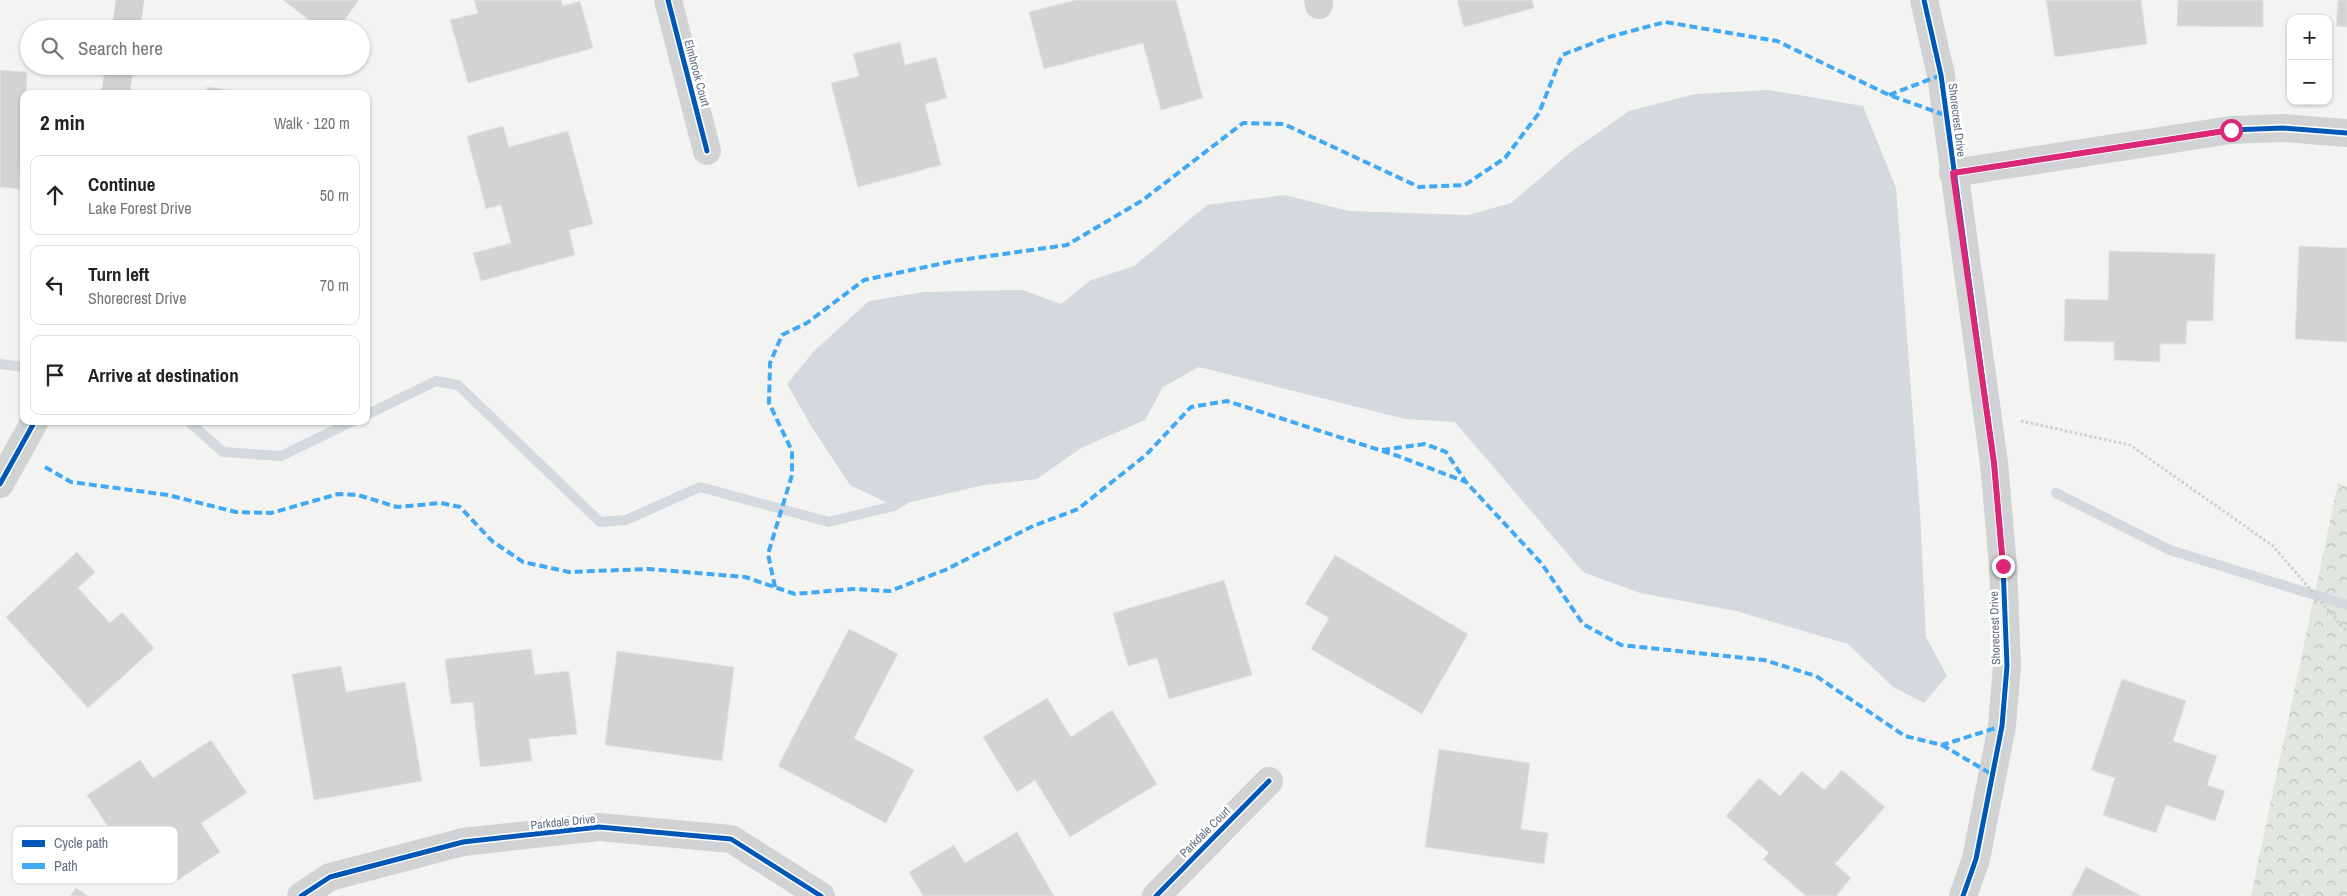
<!DOCTYPE html>
<html lang="en">
<head>
<meta charset="utf-8">
<style>
  body { margin:0; font-family:"Archivo Narrow",sans-serif; background:#f2f2f2; color:#222 }
  .controls { position:absolute; right:15px; top:15px; display:grid; overflow:hidden; border-radius:10px; box-shadow:0 1px 4px #0004 }
  .controls button { width:45px; height:45px; display:grid; place-items:center; padding:0; border:0; border-bottom:1px solid #e0e0e0; background:#fff; color:#222; font:25px sans-serif }
  .stop { position:absolute; width:15px; height:15px; margin:-11px; border:4px solid #db2777; border-radius:50%; background:#fff }
  .stop.end { background:#db2777; border-color:#fff; box-shadow:0 1px 5px #0008 }
  .list { margin:0; padding:0; list-style:none }
  h2 { display:flex; justify-content:space-between; align-items:center; height:65px; margin:0; padding:0 20px; font-size:21px }
  h2 small { font-size:16px; font-weight:400; color:#767676 }
  .list li { display:grid; grid-template-columns:32px 1fr auto; gap:15px; align-items:center; box-sizing:border-box; height:80px; margin:0 10px 10px; padding:0 10px; border:1px solid #e0e0e0; border-radius:10px }
  .list b { display:block; font-size:19px; white-space:nowrap }
  .list p { margin:0; font-size:16px; white-space:nowrap; color:#767676 }
  .list em { font-size:16px; font-style:normal; color:#767676 }
  .icon { flex:none; width:28px; height:28px; fill:none; stroke:currentColor; stroke-width:2; stroke-linecap:round; stroke-linejoin:round }
  .map { position:relative; flex:none; width:2347px; height:896px; overflow:hidden }
  .search { position:absolute; background:#fff; box-shadow:0 1px 4px #0004; left:20px; top:20px; width:350px; height:55px; display:flex; align-items:center; gap:12px; box-sizing:border-box; padding:0 18px; border-radius:28px; color:#767676; font-size:19px }
  .panel { position:absolute; background:#fff; box-shadow:0 1px 4px #0004; left:20px; top:90px; width:350px; height:335px; border-radius:10px }
  .map>svg:first-child { display:block }
  .forest { fill:url(#forest-crowns) }
  .water { fill:#d4d9dd }
  .lines { fill:none; stroke-linecap:round; stroke-linejoin:round }
  .stream { stroke:#d4d9dd; stroke-width:10 }
  .building { fill:#d2d4d4; stroke:#e2e3e2 }
  .path { stroke:#cecece; stroke-width:3; stroke-dasharray:2.5 2.5; stroke-linecap:butt }
  .minor { stroke:#d1d2d3; stroke-width:28 }
  .quiet { stroke:#3fa9f5; stroke-width:4; stroke-dasharray:8 4; stroke-linecap:butt }
  .cycleway-casing { stroke:#fff; stroke-width:8 }
  .cycleway { stroke:#0057b8; stroke-width:5 }
  .route { stroke:#db2777; stroke-width:6 }
  .labels { text-anchor:middle; stroke-width:5; stroke-linejoin:round; paint-order:stroke }
  .street-label { font-size:12px; fill:#626d84; stroke:#fff }
  .key { fill:#fff; stroke:#d0d3da; stroke-width:1 }
  .key-label { font-size:14px; fill:#626d84 }
</style>
</head>
<body>
<div class="map">
<svg width="2347" height="896" viewBox="0 0 2347 896">
  <defs>
    <pattern id="forest-crowns" width="20" height="18" patternUnits="userSpaceOnUse" patternTransform="scale(1.25)"><rect width="20" height="18" fill="#e1e7e0"/><path d="M2 6a3 3 0 1 1 6 0M12 15a3 3 0 1 1 6 0" fill="none" stroke="#babfbb"/></pattern>
  </defs>
  <rect width="100%" height="100%" fill="#f3f4f2"/>
  <!-- forest -->
  <path class="forest" d="M2338,483L2347,487V896H2251Z"/>
  <!-- water -->
  <path class="water" d="M1769,90L1863,106L1896,188L1920,512L1926,637L1947,676L1924,703L1893,687L1848,644L1736,611L1640,593L1583,572L1455,422L1405,419L1199,367L1163,387L1145,420L1081,448L1037,479L984,485L894,506L850,485L813,429L787,384L814,351L869,301L924,292L1022,290L1061,304L1091,280L1134,266L1207,205L1285,195L1349,211L1468,215L1511,203L1572,151L1629,111L1695,94Z"/>
  <g class="lines">
    <!-- stream -->
    <g class="stream">
      <path d="M0,364L24,367"/>
      <path d="M366,415L436,381L458,385L600,522L626,520L700,487L829,522L894,506L904,500"/>
      <path d="M188,421L223,452L281,456L353,421"/>
      <path d="M2056,493L2170,550L2347,605"/>
    </g>
  </g>
  <!-- building -->
  <g class="building">
    <path d="M283,0H359L338,29H321Z"/>
    <path d="M474,0H561L563,6L580,1L593,48L468,83L450,20L478,13Z"/>
    <path d="M1076,0H1176L1203,98L1161,110L1143,43L1044,69L1029,12Z"/>
    <path d="M1457,0H1532L1534,8L1464,27Z"/>
    <path d="M2046,0H2141L2147,44L2055,57Z"/>
    <path d="M2178,0H2263V27L2177,26Z"/>
    <path d="M2338,0H2347V27L2336,26Z"/>
    <path d="M900,42L905,65L936,57L947,98L925,104L941,165L858,187L831,83L859,76L853,54Z"/>
    <path d="M0,70L27,72L26,94H24L19,189L0,187Z"/>
    <path d="M207,87L257,94H207Z"/>
    <path d="M503,126L509,147L568,131L593,224L569,230L575,255L481,281L473,253L511,243L501,205L486,209L467,136Z"/>
    <path d="M2299,246L2347,248V342L2295,339Z"/>
    <path d="M2109,251L2215,254L2213,321H2187L2186,344H2160V362L2114,360V342L2064,341L2065,299L2108,300Z"/>
    <path d="M77,552L95,572L78,588L110,623L122,612L154,648L88,708L6,617Z"/>
    <path d="M1335,555L1468,634L1422,714L1311,649L1329,618L1305,604Z"/>
    <path d="M1224,580L1252,675L1169,699L1157,658L1128,666L1113,613Z"/>
    <path d="M849,629L898,654L854,738L914,770L886,823L778,766Z"/>
    <path d="M531,649L535,675L569,671L577,734L529,739L532,761L480,767L473,702L451,704L445,659Z"/>
    <path d="M617,651L734,667L722,761L605,745Z"/>
    <path d="M341,666L346,692L405,682L422,781L314,800L292,674Z"/>
    <path d="M2122,679L2186,701L2173,741L2217,756L2207,785L2225,791L2215,821L2166,805L2156,833L2103,815L2115,778L2091,770Z"/>
    <path d="M1047,698L1071,737L1112,710L1157,784L1070,837L1035,780L1017,792L983,737Z"/>
    <path d="M211,740L247,793L201,823L220,852L178,880L146,831L122,848L87,795L140,760L153,778Z"/>
    <path d="M1439,749L1530,763L1521,829L1548,833L1544,864L1425,847Z"/>
    <path d="M1842,770L1885,807L1835,864L1851,878L1836,896H1806L1763,859L1769,853L1726,816L1759,778L1780,796L1802,771L1824,790Z"/>
    <path d="M1017,832L1054,896H923L909,872L954,845L965,863Z"/>
    <path d="M2086,867L2141,896H2071Z"/>
    <path d="M76,888L88,896H70Z"/>
  </g>
  <g class="lines">
    <!-- path -->
    <path class="path" d="M2021,421L2130,445L2273,546L2347,632"/>
    <!-- minor -->
    <g class="minor">
      <path d="M668,0L707,151"/>
      <path d="M1318,0L1319,5"/>
      <path d="M1924,0L1941,75L1994,463L2003,566L2007,666L2002,726L1976,859L1963,896"/>
      <path d="M126,29L130,0"/>
      <path d="M115,94L120,66"/>
      <path d="M1953,173L2231,130L2283,128L2347,133"/>
      <path d="M0,484L35,421"/>
      <path d="M301,896L330,877L463,842L599,827L731,839L821,896"/>
      <path d="M1156,896L1269,781"/>
    </g>
    <!-- quiet -->
    <g class="quiet">
      <path d="M1889,95L1941,75"/>
      <path d="M1382,450L1425,444L1446,452L1466,482"/>
      <path d="M45,467L71,482L168,495L236,512L271,513L338,494L358,495L397,507L441,503L460,507L492,541L523,562L569,572L648,569L745,577L795,594L853,589L890,591L945,570L1033,526L1078,509L1146,455L1191,407L1227,401L1398,456L1466,482L1542,564L1583,624L1621,645L1764,660L1816,676L1905,736L1942,745L2002,726"/>
      <path d="M775,587L768,554L792,475V451L769,403L770,363L782,335L807,323L864,280L954,261L1067,245L1143,200L1243,123L1284,124L1419,187L1465,185L1505,158L1539,113L1562,55L1609,37L1665,22L1777,41L1889,95L1945,115"/>
      <path d="M1942,745L1993,775"/>
    </g>
    <!-- cycleway casing -->
    <g class="cycleway-casing">
      <g id="cycleway">
        <path d="M668,0L707,151"/>
        <path d="M1924,0L1941,75L1994,463L2003,566L2007,666L2002,726L1976,859L1963,896"/>
        <path d="M1953,173L2231,130L2283,128L2347,133"/>
        <path d="M0,484L35,421"/>
        <path d="M301,896L330,877L463,842L599,827L731,839L821,896"/>
        <path d="M1156,896L1269,781"/>
      </g>
    </g>
    <!-- cycleway -->
    <use href="#cycleway" class="cycleway"/>
  </g>
  <g class="lines">
    <!-- route -->
    <path class="route" d="M2003,566L1994,463L1953,173L2231,130"/>
  </g>
  <g class="labels">
    <!-- street labels -->
    <g class="street-label">
      <text transform="translate(697 73) rotate(75)" y="4">Elmbrook Court</text>
      <text transform="translate(1957 120) rotate(83)" y="4">Shorecrest Drive</text>
      <text transform="translate(1995 628) rotate(-92)" y="4">Shorecrest Drive</text>
      <text transform="translate(563 822) rotate(-6)" y="4">Parkdale Drive</text>
      <text transform="translate(1205 832) rotate(-45)" y="4">Parkdale Court</text>
    </g>
  </g>
  <!-- legend -->
  <rect x="12" y="826" width="166" height="58" rx="8" class="key"/>
  <rect x="22" y="840" width="23" height="7" fill="#0057b8"/>
  <rect x="22" y="863" width="23" height="6" fill="#3fa9f5"/>
  <g class="key-label">
    <text x="54" y="848">Cycle path</text>
    <text x="54" y="871">Path</text>
  </g>
</svg>
<div class="controls">
<button>+</button>
<button>−</button>
</div>
<div class="stop" style="left:2231px;top:130px"></div>
<div class="stop end" style="left:2003px;top:566px"></div>
<div class="search"><svg class="icon" aria-label="search" viewBox="0 0 24 24"><circle cx="10" cy="10" r="6"/><path d="M15 15l6 6"/></svg>Search here</div>
<section class="panel">
<h2>2 min<small>Walk · 120 m</small></h2>
<ul class="list">
<li><svg class="icon" aria-label="ahead" viewBox="0 0 24 24"><path d="M12 20V5M6 11l6-6 6 6"/></svg><div><b>Continue</b><p>Lake Forest Drive</p></div><em>50 m</em></li>
<li><svg class="icon" aria-label="left" viewBox="0 0 24 24"><path d="M17 20v-9H6M10 6l-5 5 5 5"/></svg><div><b>Turn left</b><p>Shorecrest Drive</p></div><em>70 m</em></li>
<li><svg class="icon" aria-label="arrive" viewBox="0 0 24 24"><path d="M6 21V4h12l-3 4 3 4H6"/></svg><div><b>Arrive at destination</b></div></li>
</ul>
</section>
</div>
</body>
</html>
